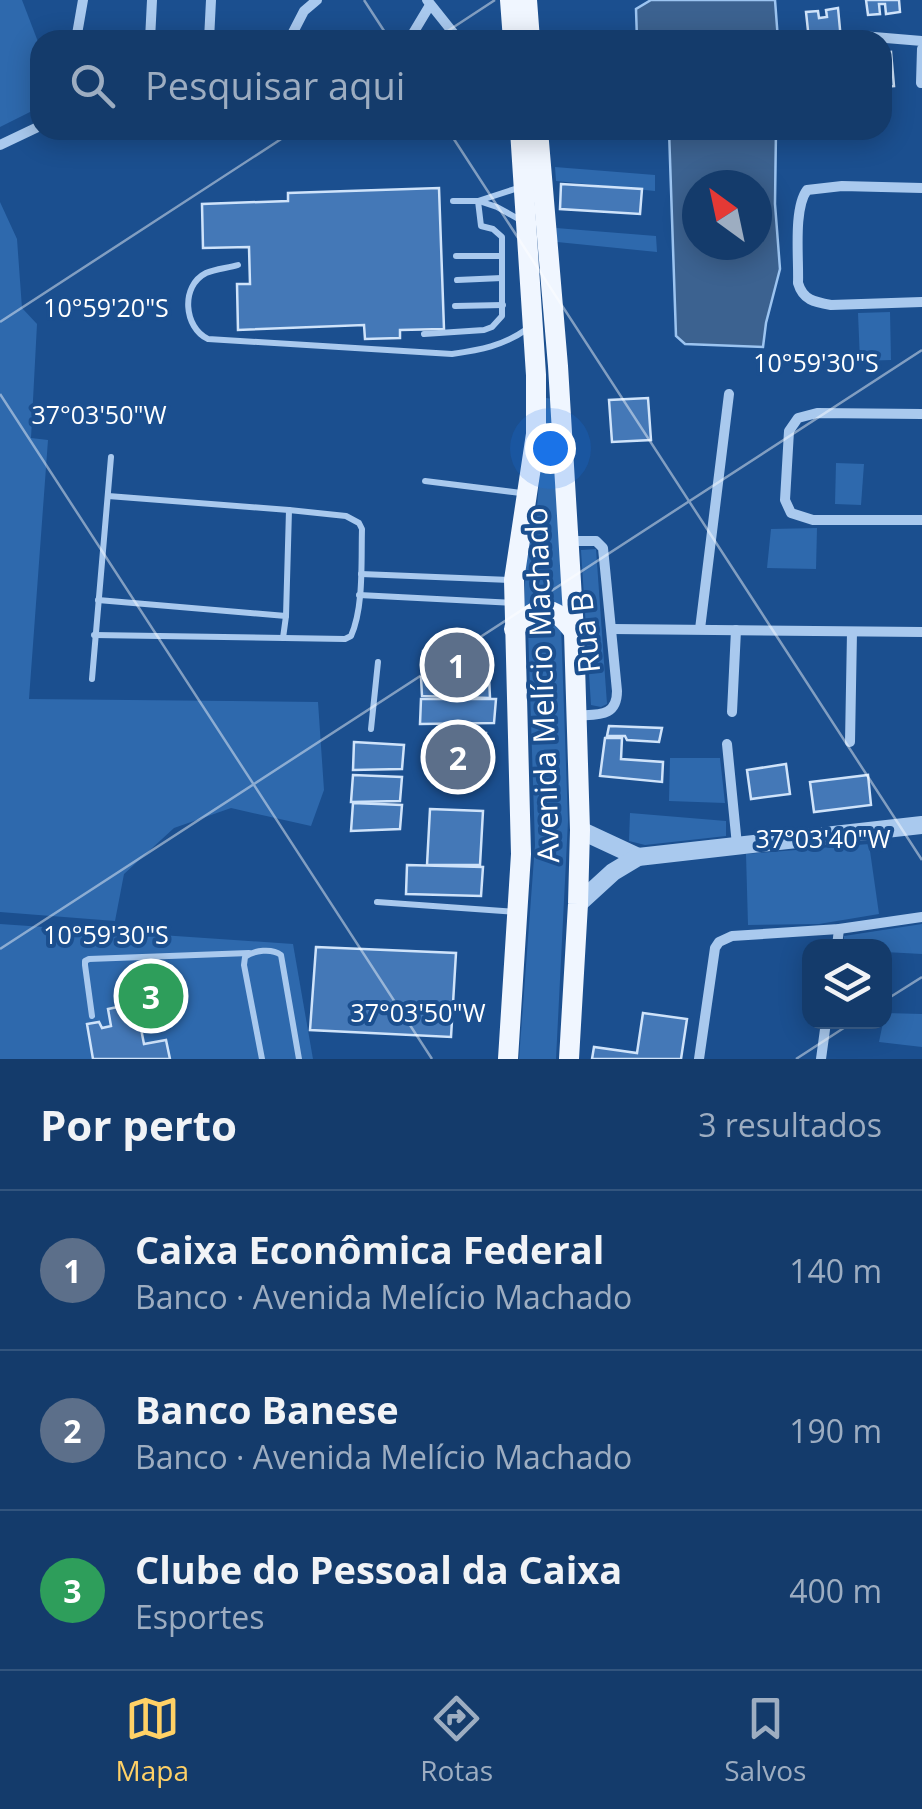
<!DOCTYPE html>
<html lang="pt">
<head>
<meta charset="utf-8">
<style>
  body { margin:0; font-family:"Open Sans",sans-serif; background:#1d4271; color:#f1f3f6 }
  .controls { position:absolute; right:30px; bottom:30px; display:grid; overflow:hidden; border-radius:20px; box-shadow:0 5px 25px #0003 }
  .controls button { width:90px; height:90px; display:grid; place-items:center; padding:0; border:0; border-bottom:2px solid #33557e; background:#143b6b; color:#f1f3f6; font:50px sans-serif }
  .compass { position:absolute; left:682px; top:170px; width:90px; height:90px; border-radius:50%; background:#143b6b; box-shadow:0 5px 25px #0003; rotate:327deg }
  .you { position:absolute; left:550px; top:448px; width:35px; height:35px; margin:-25px; border:8px solid #fff; border-radius:50%; background:#1a73e8; box-shadow:0 0 0 15px #1a73e833 }
  .badge { display:grid; place-items:center; width:65px; height:65px; border-radius:50%; background:#ffd166; color:#fff; font-size:32px; font-weight:700 }
  .pin { position:absolute; translate:-50% -50%; border:5px solid #fff; box-shadow:0 2px 10px #0006 }
  .list { margin:0; padding:0; list-style:none }
  h2 { display:flex; justify-content:space-between; align-items:center; height:130px; margin:0; padding:0 40px; font-size:42px }
  h2 small { font-size:32px; font-weight:400; color:#9dadc1 }
  .list li { display:grid; grid-template-columns:65px 1fr auto; gap:30px; align-items:center; box-sizing:border-box; height:160px; padding:0 40px; border-top:2px solid #33557e }
  .list b { display:block; font-size:38px; white-space:nowrap }
  .list p { margin:0; font-size:32px; white-space:nowrap; color:#9dadc1 }
  .list em { font-size:32px; font-style:normal; color:#9dadc1 }
  .icon { flex:none; width:55px; height:55px; fill:none; stroke:currentColor; stroke-width:2; stroke-linecap:round; stroke-linejoin:round }
  .map { position:relative; flex:none; width:922px; height:1059px; overflow:hidden }
  .search { position:absolute; background:#143b6b; box-shadow:0 5px 25px #0003; left:30px; right:30px; top:30px; height:110px; display:flex; align-items:center; gap:25px; box-sizing:border-box; padding:0 35px; border-radius:30px; color:#9dadc1; font-size:38px }
  .sheet { height:610px; background:#143b6b }
  nav { display:flex; justify-content:space-around; align-items:center; box-sizing:border-box; height:140px; border-top:2px solid #33557e; background:#143b6b; font-size:28px; color:#9dadc1 }
  nav a { display:grid; justify-items:center; gap:5px }
  nav .on { color:#ffd166 }
  .map>svg:first-child { display:block }
  .green { fill:#2e69ad }
  .water { fill:#3c6290; stroke:#9cc4f0; stroke-width:2.5; fill-rule:evenodd }
  .building { fill:#4478b7; stroke:#cfe3fa; stroke-width:2.5 }
  .lines { fill:none; stroke-linecap:round; stroke-linejoin:round }
  .service { stroke:#a9c9ee; stroke-width:6 }
  .minor { stroke:#a9c9ee; stroke-width:10 }
  .tertiary { stroke:#a9c9ee; stroke-width:18 }
  .primary { stroke:#f0f6ff; stroke-width:20 }
  .ticks { fill:none; stroke:#fff; stroke-width:2.5; stroke-opacity:0.45 }
  .labels { text-anchor:middle; stroke-width:8; stroke-linejoin:round; paint-order:stroke }
  .street-label { font-size:30px; fill:#fff; stroke:#1b4f8f }
  .ticks-label { font-size:25px; text-anchor:middle; fill:#fff; stroke:#1b4f8f; stroke-width:8; stroke-linejoin:round; paint-order:stroke }
</style>
</head>
<body>
<div class="map">
<svg width="922" height="1059" viewBox="0 0 922 1059">
  <rect width="100%" height="100%" fill="#1b4f8f"/>
  <!-- green -->
  <g class="green">
    <path d="M0,0H22L40,47V107L0,127Z"/>
    <path d="M555,167L655,175V191L556,181Z"/>
    <path d="M0,202L17,239L22,308L37,324L31,438L48,440L29,699L318,702L324,790L311,826L231,808L174,828L124,874L115,921L0,912Z"/>
    <path d="M556,228L656,236L657,252L557,242Z"/>
    <path d="M890,312L891,360L860,361L858,313Z"/>
    <path d="M546,398L554,399L570,609L545,599L524,609L526,560L536,519Z"/>
    <path d="M836,463L864,464L861,505L835,504Z"/>
    <path d="M817,528L816,569L767,568L771,529Z"/>
    <path d="M596,549L607,704L601,707L591,705L581,550Z"/>
    <path d="M547,615L561,625L568,821L556,1059H519L535,845L528,627Z"/>
    <path d="M670,758H720L725,803L669,801Z"/>
    <path d="M630,813L726,821V836L645,845L629,841Z"/>
    <path d="M869,844L879,914L819,924L748,925L746,854Z"/>
    <path d="M0,924L293,944L313,1059H0Z"/>
    <path d="M922,924V954L885,952L884,946H844V936Z"/>
    <path d="M885,1013L922,1014V1047L879,1042Z"/>
  </g>
  <!-- water -->
  <g class="water">
    <path d="M651,0H775L778,40H637L636,9Z"/>
    <path d="M669,130H776L775,204L780,269L766,323L763,347L685,344L676,336ZM757,185V245H697V185Z"/>
  </g>
  <!-- building -->
  <g class="building">
    <path d="M866,0H899L900,12L886,14L885,4H879L880,14L868,15Z"/>
    <path d="M838,8L841,40H828L827,34H820L821,40H809L806,12L818,11L819,18L827,17L826,10Z"/>
    <path d="M891,52L894,86L882,87V53Z"/>
    <path d="M561,184L642,189L640,214L560,209Z"/>
    <path d="M439,188L444,329L400,330V338L365,339L364,325L238,330L237,284H250L249,247L203,248L202,204L288,201V193Z"/>
    <path d="M648,398L651,440L612,442L609,400Z"/>
    <path d="M423,651L492,656L489,676L422,673Z"/>
    <path d="M489,676L490,698L422,696L421,677Z"/>
    <path d="M421,699H496L494,723L420,724Z"/>
    <path d="M609,726L662,728L659,742L627,740L625,736H607Z"/>
    <path d="M433,731L486,733L483,781H432Z"/>
    <path d="M605,738H622L621,759L663,762L662,782L600,776Z"/>
    <path d="M354,742L404,745L402,769L353,770Z"/>
    <path d="M786,764L790,794L751,799L747,770Z"/>
    <path d="M353,775L402,777L400,801L351,802Z"/>
    <path d="M868,775L871,805L814,812L810,782Z"/>
    <path d="M353,803L402,805L400,829L351,831Z"/>
    <path d="M430,809L483,811L480,865H427Z"/>
    <path d="M407,865L483,867L481,896L406,894Z"/>
    <path d="M316,947L456,953L451,1037L310,1030Z"/>
    <path d="M136,1003L144,1044L166,1040L170,1059H93L87,1024L99,1022L102,1028L111,1026L108,1009Z"/>
    <path d="M643,1013L687,1019L681,1059H592L594,1047L637,1053Z"/>
  </g>
  <g class="lines">
    <!-- service -->
    <g class="service">
      <path d="M453,201H478L518,188"/>
      <path d="M479,201L497,207L522,221"/>
      <path d="M456,256H502"/>
      <path d="M238,265C228,268 215,269 206,273C180,286 184,328 208,339L452,354C480,350 503,346 527,329"/>
      <path d="M457,280L502,278"/>
      <path d="M455,306L503,305"/>
      <path d="M424,334L484,330L492,327L502,316V237L493,229L481,226L478,201"/>
      <path d="M425,481L521,493"/>
      <path d="M361,574L512,580"/>
      <path d="M359,595L513,603"/>
      <path d="M98,600L286,616"/>
      <path d="M94,635L345,639L351,636C364,607 361,561 362,529L359,523L346,516L289,510L108,496"/>
      <path d="M283,638L286,616L289,510"/>
      <path d="M92,679L111,457"/>
      <path d="M371,729L378,662"/>
      <path d="M377,902L516,912"/>
      <path d="M92,1016L85,965V961L89,959L249,953"/>
      <path d="M262,1059L244,965L245,957C254,950 272,948 281,955L299,1059"/>
    </g>
    <!-- minor -->
    <g class="minor">
      <path d="M427,0L459,40"/>
      <path d="M862,36L922,41"/>
      <path d="M76,40L83,0"/>
      <path d="M150,40L152,0"/>
      <path d="M209,40L211,0"/>
      <path d="M289,40L304,11L317,0"/>
      <path d="M409,40L430,5"/>
      <path d="M493,40L513,38"/>
      <path d="M921,83L922,49"/>
      <path d="M0,145L40,126"/>
      <path d="M922,188L842,186L807,190C793,209 799,259 798,283C803,300 814,302 831,305L922,302"/>
      <path d="M922,414L817,413L798,418L789,431L785,500L791,513L813,520H922"/>
      <path d="M570,541H596L603,548L617,691C617,718 597,714 575,716"/>
      <path d="M612,629L922,632"/>
      <path d="M700,629L729,394"/>
      <path d="M732,712L736,630"/>
      <path d="M850,742L852,632"/>
      <path d="M727,744L737,845"/>
      <path d="M837,946L839,929"/>
      <path d="M699,1059L715,948L719,942L732,936L839,929L922,917"/>
      <path d="M821,1059L826,1022"/>
    </g>
    <!-- tertiary -->
    <g class="tertiary">
      <path d="M580,830L638,857"/>
      <path d="M578,904L613,872L638,857L922,825"/>
    </g>
    <!-- primary -->
    <g class="primary">
      <path d="M510,0L513,40"/>
      <path d="M527,0L530,40"/>
      <path d="M538,130L558,366L574,632L580,830L578,904L569,1059"/>
      <path d="M514,629C539,603 552,603 574,632"/>
      <path d="M508,1059L521,854L514,580L536,434V375L520,130"/>
    </g>
  </g>
  <!-- ticks -->
  <path class="ticks" d="M364,0L390,40M434,40L495,0M448,130L922,860M0,322L295,130M0,394L432,1059M0,949L922,350M884,1001L922,977M796,1059L853,1022"/>
  <g class="labels">
    <!-- street labels -->
    <g class="street-label">
      <text transform="translate(586 633) rotate(-96)" y="10">Rua B</text>
      <text transform="translate(543 685) rotate(-92)" y="10">Avenida Melício Machado</text>
    </g>
  </g>
  <g class="ticks-label">
    <text x="106" y="317">10°59'20"S</text>
    <text x="816" y="372">10°59'30"S</text>
    <text x="99" y="424">37°03'50"W</text>
    <text x="823" y="848">37°03'40"W</text>
    <text x="106" y="944">10°59'30"S</text>
    <text x="418" y="1022">37°03'50"W</text>
  </g>
</svg>
<div class="controls">
<button><svg class="icon" aria-label="layers" viewBox="0 0 24 24"><path d="M12 4l9 5-9 5-9-5zM3 14l9 5 9-5"/></svg></button>
</div>
<svg class="compass" viewBox="-18 -18 36 36"><path d="M0-13l5 13h-10z" fill="#e53935"/><path d="M0 13l5-13h-10z" fill="#9dadc1"/></svg>
<div class="you"></div>
<div class="pin badge" style="left:457px;top:665px;background:#5c6f8a">1</div>
<div class="pin badge" style="left:458px;top:757px;background:#5c6f8a">2</div>
<div class="pin badge" style="left:151px;top:996px;background:#2e9e5b">3</div>
<div class="search"><svg class="icon" aria-label="search" viewBox="0 0 24 24"><circle cx="10" cy="10" r="6"/><path d="M15 15l6 6"/></svg>Pesquisar aqui</div>
</div>
<section class="sheet">
<h2>Por perto<small>3 resultados</small></h2>
<ul class="list">
<li><span class="badge" style="background:#5c6f8a">1</span><div><b>Caixa Econômica Federal</b><p>Banco · Avenida Melício Machado</p></div><em>140 m</em></li>
<li><span class="badge" style="background:#5c6f8a">2</span><div><b>Banco Banese</b><p>Banco · Avenida Melício Machado</p></div><em>190 m</em></li>
<li><span class="badge" style="background:#2e9e5b">3</span><div><b>Clube do Pessoal da Caixa</b><p>Esportes</p></div><em>400 m</em></li>
</ul>
</section>
<nav>
<a class="on"><svg class="icon" aria-label="map" viewBox="0 0 24 24"><path d="M3 6l6-2 6 2 6-2v14l-6 2-6-2-6 2zM9 4v14M15 6v14"/></svg>Mapa</a>
<a><svg class="icon" aria-label="directions" viewBox="0 0 24 24"><path d="M12 3l9 9-9 9-9-9zM9 14v-3h6M13 9l2 2-2 2"/></svg>Rotas</a>
<a><svg class="icon" aria-label="saved" viewBox="0 0 24 24"><path d="M7 4h10v16l-5-4-5 4z"/></svg>Salvos</a>
</nav>
</body>
</html>
